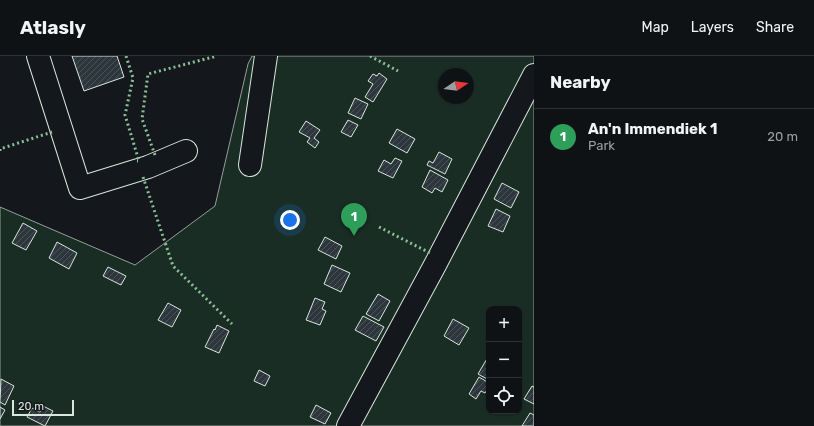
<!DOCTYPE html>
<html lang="en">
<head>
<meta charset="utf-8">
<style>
  body { margin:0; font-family:Rubik,sans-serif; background:#1d2022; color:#f1f3f6 }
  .controls { position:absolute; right:12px; bottom:12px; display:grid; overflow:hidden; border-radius:8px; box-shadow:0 1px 3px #0004 }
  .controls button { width:36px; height:36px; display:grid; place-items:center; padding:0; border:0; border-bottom:1px solid #2f3234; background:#0f1215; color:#f1f3f6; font:20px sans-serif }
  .compass { position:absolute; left:438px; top:12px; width:36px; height:36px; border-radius:50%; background:#0f1215; box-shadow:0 1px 3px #0004; rotate:77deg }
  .scale { position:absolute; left:12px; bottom:10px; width:62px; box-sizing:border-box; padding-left:4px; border:2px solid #d8e6dc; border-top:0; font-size:11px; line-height:14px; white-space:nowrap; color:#d8e6dc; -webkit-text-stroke:3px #14181c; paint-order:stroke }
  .you { position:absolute; left:290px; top:164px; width:14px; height:14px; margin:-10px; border:3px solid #fff; border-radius:50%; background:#1a73e8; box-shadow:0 0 0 6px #1a73e833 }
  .badge { display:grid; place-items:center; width:26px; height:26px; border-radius:50%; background:#ffb74d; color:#fff; font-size:13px; font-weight:700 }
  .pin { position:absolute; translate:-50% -33px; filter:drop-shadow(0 1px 2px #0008) }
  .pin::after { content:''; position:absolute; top:21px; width:14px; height:12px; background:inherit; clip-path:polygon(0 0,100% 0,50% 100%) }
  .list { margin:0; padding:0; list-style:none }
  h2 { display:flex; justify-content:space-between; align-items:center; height:52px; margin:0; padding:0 16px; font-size:17px }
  h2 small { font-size:13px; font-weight:400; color:#9b9ea0 }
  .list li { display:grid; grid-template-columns:26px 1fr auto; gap:12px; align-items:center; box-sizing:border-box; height:56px; padding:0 16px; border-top:1px solid #2f3234 }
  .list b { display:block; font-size:15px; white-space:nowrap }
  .list p { margin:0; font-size:13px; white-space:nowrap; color:#9b9ea0 }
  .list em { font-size:13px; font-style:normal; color:#9b9ea0 }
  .icon { flex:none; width:22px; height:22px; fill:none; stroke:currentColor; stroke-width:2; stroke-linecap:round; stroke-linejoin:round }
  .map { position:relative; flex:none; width:534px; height:370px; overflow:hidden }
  header { display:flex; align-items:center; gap:24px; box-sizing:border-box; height:56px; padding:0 20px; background:#0f1215; border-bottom:1px solid #2f3234 }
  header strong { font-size:19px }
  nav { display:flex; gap:22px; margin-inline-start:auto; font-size:14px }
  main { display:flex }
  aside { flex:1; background:#0f1215 }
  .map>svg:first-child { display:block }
  .green { fill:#1a2d24; stroke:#939e99; fill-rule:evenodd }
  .building { fill:url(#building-hatch); stroke:#d8e6dc }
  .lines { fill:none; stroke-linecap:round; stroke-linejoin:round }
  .minor-casing { stroke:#d8e6dc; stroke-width:24 }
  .minor { stroke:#14181c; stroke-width:22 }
  .hedge { stroke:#8ac095; stroke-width:3; stroke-dasharray:2 3; stroke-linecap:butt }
</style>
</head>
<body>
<header>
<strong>Atlasly</strong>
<nav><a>Map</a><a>Layers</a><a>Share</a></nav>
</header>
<main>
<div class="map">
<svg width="534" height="370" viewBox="0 0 534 370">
  <defs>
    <pattern id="building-hatch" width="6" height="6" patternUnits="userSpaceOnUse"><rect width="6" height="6" fill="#2c363c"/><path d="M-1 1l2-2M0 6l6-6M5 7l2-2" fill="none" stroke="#4a5358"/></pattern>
  </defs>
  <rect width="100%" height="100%" fill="#14181c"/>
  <!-- green -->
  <path class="green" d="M252,0H534V370H0V151L135,209L215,150L248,8ZM444,18H468V42H444ZM489,253H519V355H489Z"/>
  <!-- building -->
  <g class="building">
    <path d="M72,0H117L124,21L84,35Z"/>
    <path d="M379,17L387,23L373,46L365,41L373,28L368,25L373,18L377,20Z"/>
    <path d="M355,42L368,48L361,63L348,57Z"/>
    <path d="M348,64L358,69L351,81L341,76Z"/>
    <path d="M306,65L320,74L314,82L319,86L315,92L307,86L310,82L299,76Z"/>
    <path d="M397,73L415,83L407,97L389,87Z"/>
    <path d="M439,96L452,103L445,118L427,109L429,105L433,107Z"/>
    <path d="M395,102L402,105L393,122L378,115L384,104L391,108Z"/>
    <path d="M430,114L448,124L442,136L435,132L432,137L422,131Z"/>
    <path d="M502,127L519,136L511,152L494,143Z"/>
    <path d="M496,153L510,160L503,176L488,170Z"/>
    <path d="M23,167L37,175L26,194L12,187Z"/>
    <path d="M325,181L342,190L336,203L318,194Z"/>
    <path d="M57,186L77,197L69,213L49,202Z"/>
    <path d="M332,209L350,217L341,236L324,228Z"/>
    <path d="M108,211L126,220L121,229L103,220Z"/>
    <path d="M378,238L390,245L379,265L366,258Z"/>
    <path d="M315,242L325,246L322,253L326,255L320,269L306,264Z"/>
    <path d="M168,247L181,254L172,271L158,264Z"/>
    <path d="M363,260L384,271L376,285L355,274Z"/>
    <path d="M453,263L469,272L459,289L444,280Z"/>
    <path d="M217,269L229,275L219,297L205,291L214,273L215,274Z"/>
    <path d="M488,301L489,320L487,323L478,318Z"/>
    <path d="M259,314L270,320L265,330L254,325Z"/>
    <path d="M479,321L489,327V331L485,337L481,335L476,343L469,338Z"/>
    <path d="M1,323L14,330L5,349L0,346Z"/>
    <path d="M532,330L534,331V348L524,343Z"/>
    <path d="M316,349L331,357L325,368L310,361Z"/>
    <path d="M43,350L53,355L45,370L27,361L32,352L40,356Z"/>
    <path d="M0,351L5,354L0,363Z"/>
    <path d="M530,357L534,359V370H522Z"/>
  </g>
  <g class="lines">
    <!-- minor casing -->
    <g class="minor-casing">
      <g id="minor">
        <path d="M38,0L80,132L148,111L186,95"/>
        <path d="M250,109L266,0"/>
        <path d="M348,370L435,209L534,19"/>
      </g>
    </g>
    <!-- minor -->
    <use href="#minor" class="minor"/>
    <!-- hedge -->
    <g class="hedge">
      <path d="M126,0L133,22L125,59L139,105H137"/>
      <path d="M370,0L398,15"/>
      <path d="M0,95V93L52,76"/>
      <path d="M155,99L142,63L148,18L217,0"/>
      <path d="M143,121L173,210L232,268"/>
      <path d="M379,171L432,198"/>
    </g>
  </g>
</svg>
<div class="controls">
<button>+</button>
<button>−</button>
<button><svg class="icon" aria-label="locate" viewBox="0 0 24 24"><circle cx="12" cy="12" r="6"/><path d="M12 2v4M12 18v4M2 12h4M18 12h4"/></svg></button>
</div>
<svg class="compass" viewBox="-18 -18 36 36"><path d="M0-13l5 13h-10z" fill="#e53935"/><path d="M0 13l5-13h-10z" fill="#9b9ea0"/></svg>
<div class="scale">20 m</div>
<div class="you"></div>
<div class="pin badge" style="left:354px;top:180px;background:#2e9e5b">1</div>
</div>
<aside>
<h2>Nearby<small></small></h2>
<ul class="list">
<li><span class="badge" style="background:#2e9e5b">1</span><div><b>An'n Immendiek 1</b><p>Park</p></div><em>20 m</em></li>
</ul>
</aside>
</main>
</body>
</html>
